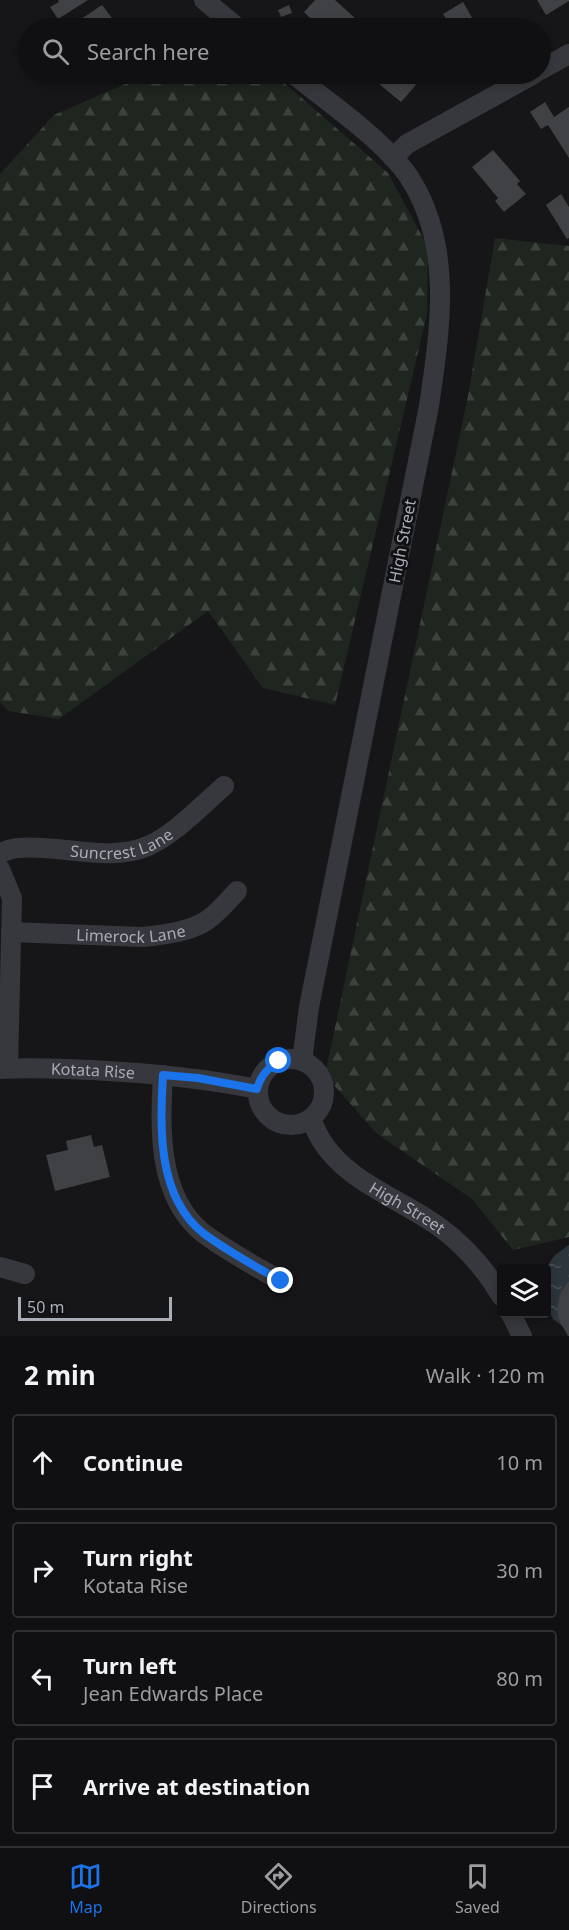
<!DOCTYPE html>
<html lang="en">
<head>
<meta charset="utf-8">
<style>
  body { margin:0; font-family:"Noto Sans",sans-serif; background:#1e1e20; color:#f1f3f6 }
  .controls { position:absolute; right:18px; bottom:18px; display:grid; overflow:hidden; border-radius:6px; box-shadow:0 3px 9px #0003 }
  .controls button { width:54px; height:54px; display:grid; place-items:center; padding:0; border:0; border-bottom:2px solid #303032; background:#101012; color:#f1f3f6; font:30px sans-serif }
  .scale { position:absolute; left:18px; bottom:15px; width:154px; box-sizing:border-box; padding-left:6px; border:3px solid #a8adb8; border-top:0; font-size:16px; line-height:21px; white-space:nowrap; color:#a8adb8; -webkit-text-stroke:4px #111113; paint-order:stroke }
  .stop { position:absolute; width:18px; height:18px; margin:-14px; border:4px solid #1a73e8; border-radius:50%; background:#fff }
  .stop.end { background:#1a73e8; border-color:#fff; box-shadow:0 2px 6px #0008 }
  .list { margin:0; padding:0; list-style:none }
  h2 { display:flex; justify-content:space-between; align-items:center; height:78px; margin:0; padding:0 24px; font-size:26px }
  h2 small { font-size:20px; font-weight:400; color:#9c9d9f }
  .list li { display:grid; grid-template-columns:39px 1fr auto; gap:18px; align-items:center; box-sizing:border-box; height:96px; margin:0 12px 12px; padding:0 12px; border:2px solid #303032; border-radius:6px }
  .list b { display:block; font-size:22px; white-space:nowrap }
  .list p { margin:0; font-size:20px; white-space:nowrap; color:#9c9d9f }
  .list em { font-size:20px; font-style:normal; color:#9c9d9f }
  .icon { flex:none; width:33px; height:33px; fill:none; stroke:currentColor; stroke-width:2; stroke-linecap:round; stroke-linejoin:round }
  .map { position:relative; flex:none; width:569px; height:1336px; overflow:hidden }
  .search { position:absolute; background:#101012; box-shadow:0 3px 9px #0003; left:18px; right:18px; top:18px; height:66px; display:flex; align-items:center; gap:15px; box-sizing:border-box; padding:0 21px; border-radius:33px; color:#9c9d9f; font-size:22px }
  .sheet { height:510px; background:#101012 }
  nav { display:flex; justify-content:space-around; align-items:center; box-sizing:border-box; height:84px; border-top:2px solid #303032; background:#101012; font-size:16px; color:#9c9d9f }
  nav a { display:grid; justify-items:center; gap:3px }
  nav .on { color:#1a73e8 }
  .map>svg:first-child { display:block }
  .forest { fill:url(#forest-firs) }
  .water { fill:url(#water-ripples) }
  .building { fill:#404145 }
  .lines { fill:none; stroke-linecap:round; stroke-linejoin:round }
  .street { stroke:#37383d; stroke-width:20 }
  .route { stroke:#1a73e8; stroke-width:8 }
  .labels { text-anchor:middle; stroke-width:6; stroke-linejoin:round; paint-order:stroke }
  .street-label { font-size:16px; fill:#a8adb8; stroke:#111113 }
</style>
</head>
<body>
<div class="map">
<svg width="569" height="1336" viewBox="0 0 569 1336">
  <defs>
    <pattern id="forest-firs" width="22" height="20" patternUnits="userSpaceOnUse" patternTransform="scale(1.5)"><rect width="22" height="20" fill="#1e261f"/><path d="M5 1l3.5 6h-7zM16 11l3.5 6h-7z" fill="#3c433d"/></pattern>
    <pattern id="water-ripples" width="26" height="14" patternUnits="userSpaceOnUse" patternTransform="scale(1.5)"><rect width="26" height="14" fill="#2c353c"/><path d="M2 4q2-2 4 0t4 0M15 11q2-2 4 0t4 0" fill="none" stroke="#485056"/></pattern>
  </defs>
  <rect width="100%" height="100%" fill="#161618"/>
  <!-- forest -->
  <g class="forest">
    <path d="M148,74H274L388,173L428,247L427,314L335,705L263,688L208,611L59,719L9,711L0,702V174L54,115Z"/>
    <path d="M495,238L569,246V1237L513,1250L472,1199L376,1133L325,1075L468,396Z"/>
  </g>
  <!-- water -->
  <path class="water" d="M569,1245V1331L553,1319L547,1307L546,1268L555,1255Z"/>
  <!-- building -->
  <g class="building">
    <path d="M58,0H88L58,19L50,7L59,2Z"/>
    <path d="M315,0H335L355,18L347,26L350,28H313L306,23L310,18L304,12Z"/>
    <path d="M537,0H569V1L546,15Z"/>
    <path d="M463,2L475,23L479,20L484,28H452L443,14Z"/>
    <path d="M102,5L112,18L101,26L102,28H74L72,25Z"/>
    <path d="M289,5L292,13L281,17L278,10Z"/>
    <path d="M367,74H407L414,80L412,82L416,85L401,102Z"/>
    <path d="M545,102L554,117L569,107V158L548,125L541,129L530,112Z"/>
    <path d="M493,150L520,181L517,184L526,194L504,212L495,201L498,198L472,167Z"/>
    <path d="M561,194L569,207V238L567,239L546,205Z"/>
    <path d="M91,1135L94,1147L102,1145L110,1177L55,1191L46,1155L68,1150L66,1141Z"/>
    <path d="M569,1281V1336H568L558,1318L557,1308L561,1292Z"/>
  </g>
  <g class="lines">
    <!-- street -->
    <g class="street">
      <path d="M204,0L238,28"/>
      <path d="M540,70L569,54"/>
      <path d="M293,74C327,101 386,142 409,177C454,246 440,330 429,406L309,1007L302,1061"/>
      <path d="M393,158L407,144L534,74"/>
      <path id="s1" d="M0,853C6,851 12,848 18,848C59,844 109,863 148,846C175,834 202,805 224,786"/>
      <path d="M0,869L12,898L8,1068"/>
      <path id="s2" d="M11,932L142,937C162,935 189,932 206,921C218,913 227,902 237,891"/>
      <circle cx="291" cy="1092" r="33"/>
      <path id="s3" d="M0,1069C31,1067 61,1069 92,1070C148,1073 203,1078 257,1089"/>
      <path d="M163,1075C160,1127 157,1196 203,1233C227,1251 255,1266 281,1281"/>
      <path id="s4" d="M311,1119C314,1126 317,1133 321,1140C347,1182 399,1198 438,1226C463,1244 486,1270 502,1297"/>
      <path d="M0,1267L25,1274"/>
      <path d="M511,1314L522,1336"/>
    </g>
  </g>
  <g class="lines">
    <!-- route -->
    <path class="route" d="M279,1061C267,1069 261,1075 257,1089L198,1078L163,1075C160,1127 157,1196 203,1233C227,1251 255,1266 281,1281"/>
  </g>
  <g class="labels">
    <!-- street labels -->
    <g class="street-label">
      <text transform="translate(402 541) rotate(-79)" y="6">High Street</text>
      <text dy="6" stroke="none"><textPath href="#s1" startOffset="124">Suncrest Lane</textPath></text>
      <text dy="6" stroke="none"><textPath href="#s2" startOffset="120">Limerock Lane</textPath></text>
      <text dy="6" stroke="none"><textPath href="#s3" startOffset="93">Kotata Rise</textPath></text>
      <text dy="6" stroke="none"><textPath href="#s4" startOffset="134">High Street</textPath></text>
    </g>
  </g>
</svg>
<div class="controls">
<button><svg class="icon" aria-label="layers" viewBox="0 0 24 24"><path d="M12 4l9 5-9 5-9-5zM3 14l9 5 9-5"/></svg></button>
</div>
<div class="scale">50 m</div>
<div class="stop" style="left:279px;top:1061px"></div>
<div class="stop end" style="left:281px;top:1281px"></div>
<div class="search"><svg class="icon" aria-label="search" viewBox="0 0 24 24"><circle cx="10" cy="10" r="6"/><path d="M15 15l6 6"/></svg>Search here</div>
</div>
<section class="sheet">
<h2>2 min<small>Walk · 120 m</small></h2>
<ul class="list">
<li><svg class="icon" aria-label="ahead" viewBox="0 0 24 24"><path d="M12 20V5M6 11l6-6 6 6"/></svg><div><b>Continue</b></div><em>10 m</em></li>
<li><svg class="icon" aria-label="right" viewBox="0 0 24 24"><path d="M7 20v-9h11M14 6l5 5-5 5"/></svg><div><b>Turn right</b><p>Kotata Rise</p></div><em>30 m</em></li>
<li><svg class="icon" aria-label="left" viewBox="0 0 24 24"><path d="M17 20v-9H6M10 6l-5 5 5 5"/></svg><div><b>Turn left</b><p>Jean Edwards Place</p></div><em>80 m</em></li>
<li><svg class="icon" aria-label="arrive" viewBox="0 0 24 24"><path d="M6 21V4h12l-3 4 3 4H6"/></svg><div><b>Arrive at destination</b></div></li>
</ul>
</section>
<nav>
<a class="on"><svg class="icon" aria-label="map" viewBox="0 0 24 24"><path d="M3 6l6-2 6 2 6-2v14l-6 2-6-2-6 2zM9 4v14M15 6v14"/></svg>Map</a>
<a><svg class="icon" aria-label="directions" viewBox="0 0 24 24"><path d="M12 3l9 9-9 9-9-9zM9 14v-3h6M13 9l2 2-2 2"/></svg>Directions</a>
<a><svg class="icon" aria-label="saved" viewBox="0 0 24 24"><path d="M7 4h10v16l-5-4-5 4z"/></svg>Saved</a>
</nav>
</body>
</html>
